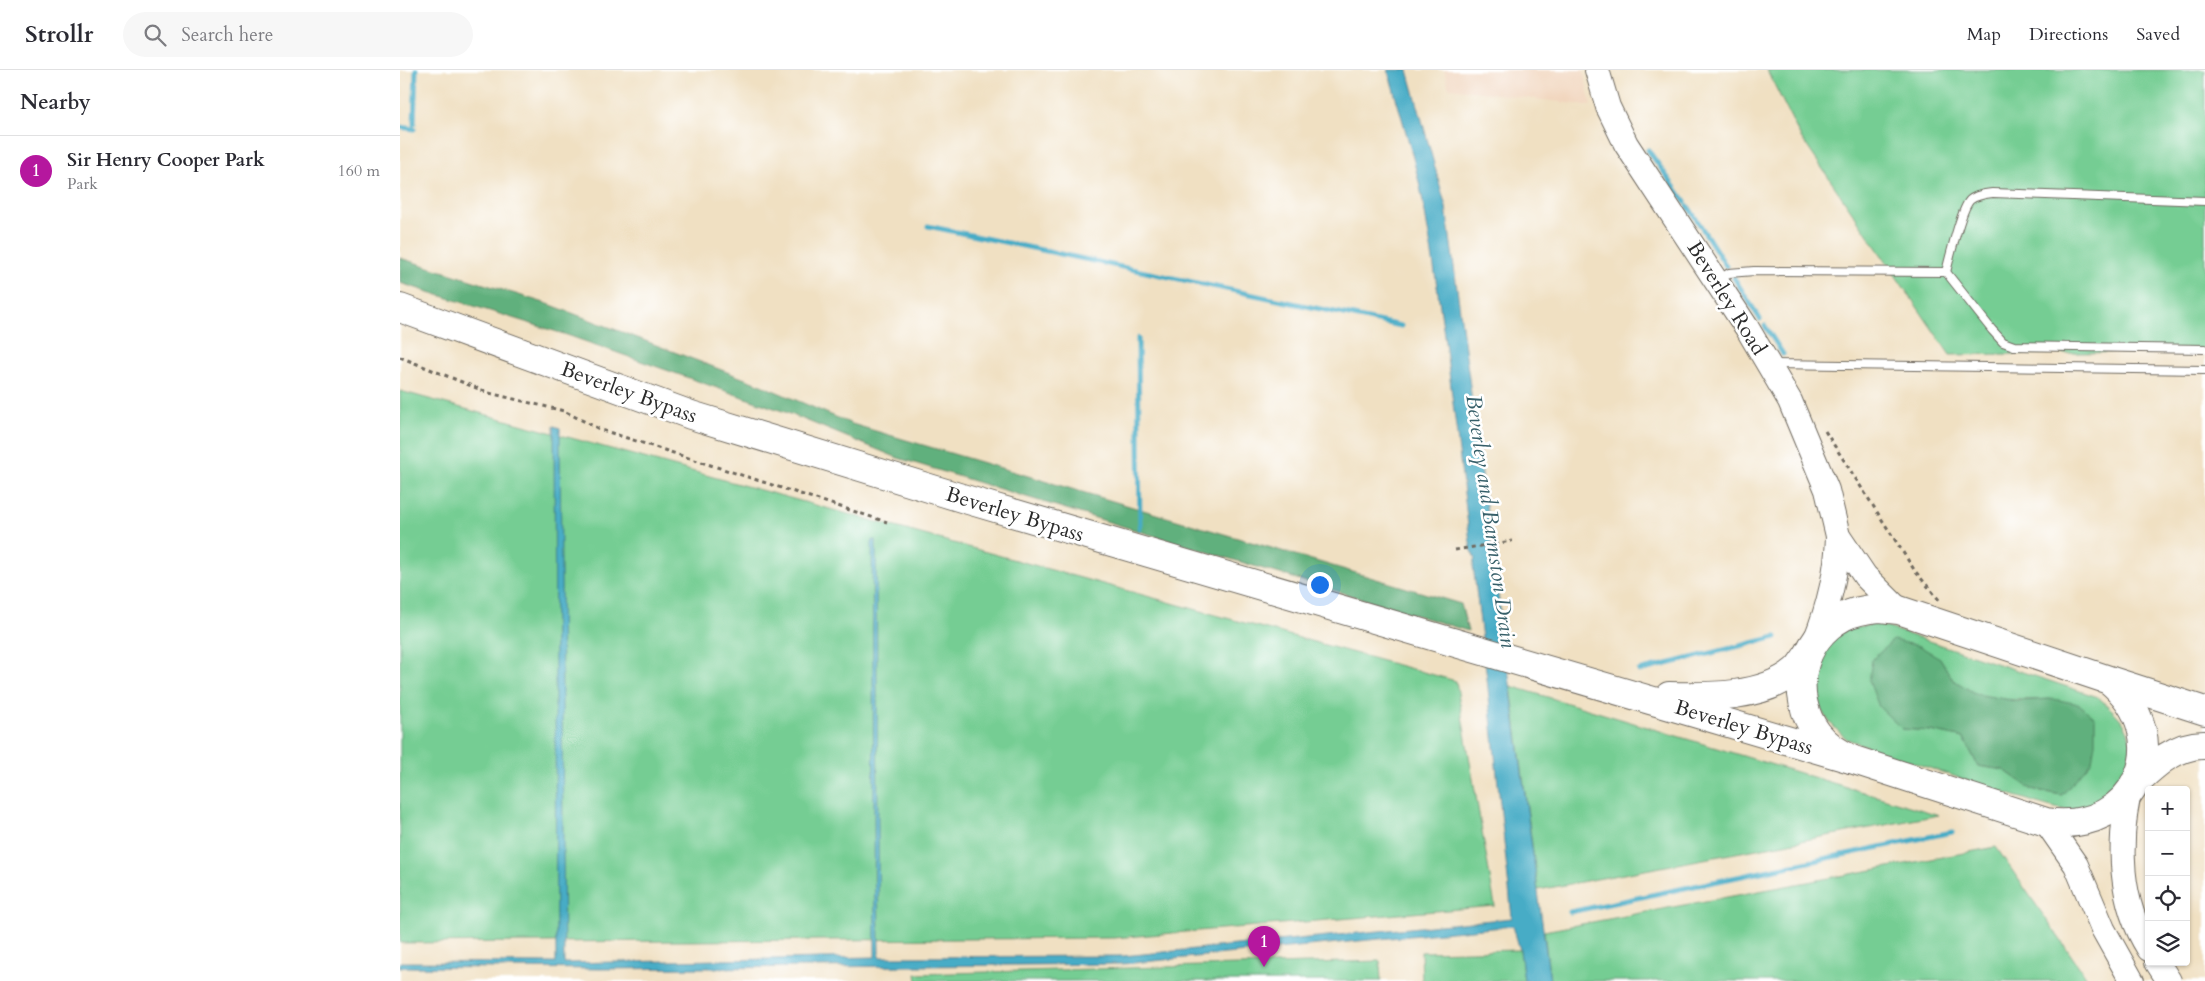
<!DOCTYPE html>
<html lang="en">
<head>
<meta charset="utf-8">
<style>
  body { margin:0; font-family:Cardo,serif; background:#f7f7f7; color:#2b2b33 }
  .controls { position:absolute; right:15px; bottom:15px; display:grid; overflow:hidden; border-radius:5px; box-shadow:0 1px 4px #0004 }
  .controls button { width:45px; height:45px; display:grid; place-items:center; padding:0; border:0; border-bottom:1px solid #e1e1e2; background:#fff; color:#2b2b33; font:25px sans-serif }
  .you { position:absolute; left:919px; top:514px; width:18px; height:18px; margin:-12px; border:4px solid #fff; border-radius:50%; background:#1a73e8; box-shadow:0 0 0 8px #1a73e833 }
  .badge { display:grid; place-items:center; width:32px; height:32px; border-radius:50%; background:#b5179e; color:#fff; font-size:16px; font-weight:700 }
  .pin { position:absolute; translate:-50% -41px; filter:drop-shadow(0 1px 2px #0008) }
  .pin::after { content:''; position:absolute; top:26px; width:18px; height:15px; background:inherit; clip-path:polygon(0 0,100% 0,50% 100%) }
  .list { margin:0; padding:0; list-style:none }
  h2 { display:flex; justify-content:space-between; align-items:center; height:65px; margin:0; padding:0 20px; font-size:21px }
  h2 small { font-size:16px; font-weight:400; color:#7c7c81 }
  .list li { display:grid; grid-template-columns:32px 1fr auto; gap:15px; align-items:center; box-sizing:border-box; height:70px; padding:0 20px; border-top:1px solid #e1e1e2 }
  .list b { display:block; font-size:19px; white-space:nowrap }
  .list p { margin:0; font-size:16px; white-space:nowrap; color:#7c7c81 }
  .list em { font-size:16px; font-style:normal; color:#7c7c81 }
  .icon { flex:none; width:28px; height:28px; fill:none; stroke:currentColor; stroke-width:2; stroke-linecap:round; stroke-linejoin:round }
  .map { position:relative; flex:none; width:1805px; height:911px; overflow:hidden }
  header { display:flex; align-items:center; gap:30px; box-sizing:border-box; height:70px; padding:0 25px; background:#fff; border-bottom:1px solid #e1e1e2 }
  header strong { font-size:24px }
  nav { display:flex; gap:28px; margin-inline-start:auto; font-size:18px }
  .search { width:350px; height:45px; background:#f7f7f7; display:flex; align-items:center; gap:12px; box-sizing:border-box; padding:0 18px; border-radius:28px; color:#7c7c81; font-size:19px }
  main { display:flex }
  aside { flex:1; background:#fff }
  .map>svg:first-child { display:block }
  .built { fill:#f1d5bd }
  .green { fill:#75cd93; stroke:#507c5f; fill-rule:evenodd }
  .forest { fill:#60b07d; stroke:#466e54 }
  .water { fill:#46acc6; stroke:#386c78 }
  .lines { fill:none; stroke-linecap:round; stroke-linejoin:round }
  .stream { stroke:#46acc6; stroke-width:5 }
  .lane-casing { stroke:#706a60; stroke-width:10 }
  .primary-casing { stroke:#706a60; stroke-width:26 }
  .highway-casing { stroke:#706a60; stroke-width:30 }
  .path { stroke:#706a60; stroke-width:3; stroke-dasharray:4 4; stroke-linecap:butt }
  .lane { stroke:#fff; stroke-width:8 }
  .primary { stroke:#fff; stroke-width:24 }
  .highway { stroke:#fff; stroke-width:28 }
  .labels { text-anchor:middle; stroke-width:5; stroke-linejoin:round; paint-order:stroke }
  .street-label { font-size:21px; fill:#2b2b2b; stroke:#fff }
  .water-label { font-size:22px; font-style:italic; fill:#365f69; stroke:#fff }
</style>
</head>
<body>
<header>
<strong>Strollr</strong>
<div class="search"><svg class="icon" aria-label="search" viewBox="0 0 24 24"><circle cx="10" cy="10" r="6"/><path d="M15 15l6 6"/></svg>Search here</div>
<nav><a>Map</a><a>Directions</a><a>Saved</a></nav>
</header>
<main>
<aside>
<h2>Nearby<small></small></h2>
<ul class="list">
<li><span class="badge">1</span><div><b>Sir Henry Cooper Park</b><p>Park</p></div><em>160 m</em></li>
</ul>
</aside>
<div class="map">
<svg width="1805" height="911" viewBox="0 0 1805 911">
  <rect width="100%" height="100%" fill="#fff"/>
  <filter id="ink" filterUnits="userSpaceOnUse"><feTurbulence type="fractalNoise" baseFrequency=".02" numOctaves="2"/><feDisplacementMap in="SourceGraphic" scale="10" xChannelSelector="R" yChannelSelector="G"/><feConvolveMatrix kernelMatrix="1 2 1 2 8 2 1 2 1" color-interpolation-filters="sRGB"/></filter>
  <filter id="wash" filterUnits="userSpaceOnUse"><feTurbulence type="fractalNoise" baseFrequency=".0096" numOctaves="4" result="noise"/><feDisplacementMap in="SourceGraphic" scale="20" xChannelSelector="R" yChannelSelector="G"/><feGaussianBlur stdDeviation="1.12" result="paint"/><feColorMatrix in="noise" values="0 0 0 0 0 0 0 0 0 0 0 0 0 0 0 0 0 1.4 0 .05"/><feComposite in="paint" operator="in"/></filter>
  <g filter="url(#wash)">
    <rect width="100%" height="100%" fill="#f0e0c2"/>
    <!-- built -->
    <path class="built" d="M1044,0H1183L1191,36L1049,18Z"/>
    <!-- green -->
    <g class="green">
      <path d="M1367,0H1805V281L1550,285L1400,66Z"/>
      <path d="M0,321L1056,611L1095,836L714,868L0,873Z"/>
      <path d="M1477,554L1698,627C1721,648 1738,661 1727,694C1719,721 1703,737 1674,740C1660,742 1624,728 1608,724C1554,706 1500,689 1447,669C1419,645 1406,624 1420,587C1424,577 1432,565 1443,561C1453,557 1466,556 1477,554ZM1540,588C1544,594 1547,603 1552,608C1574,634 1622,630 1653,629L1692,691L1661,725L1631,719L1604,700L1578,696L1564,668L1531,661L1502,659Z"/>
      <path d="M1111,616L1539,745L1138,820Z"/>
      <path d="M1596,777L1689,911H1150L1144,861Z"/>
      <path d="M1120,880L1124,911H1022L1021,882Z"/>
      <path d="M980,891L981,911H517L516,904Z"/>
    </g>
    <!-- forest -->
    <g class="forest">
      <path d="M0,188L151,235L361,315L452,354L1061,534L1068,561L498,388L388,343L167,265L0,213Z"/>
      <path d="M1493,570L1519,576L1540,588L1552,609L1576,624L1616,631L1653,629L1679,634L1695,648V673L1692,691L1662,725L1631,719L1604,700L1578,696L1564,668L1531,661L1502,659L1479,637L1469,611L1472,590Z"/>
    </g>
    <!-- water -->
    <path class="water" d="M988,0H1008L1046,137L1150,911H1124L1120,880L1113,856L723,894L201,899L0,897V892L156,893L154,356L160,358L164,893L475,887L472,470H476L479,887L723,886L1112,848L1087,609L1073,495L1075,488L1071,480C1057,368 1045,255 1025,143C1017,94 1001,47 988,0Z"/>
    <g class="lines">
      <!-- stream -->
      <g class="stream">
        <path d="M14,54L16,0"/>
        <path d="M0,57L14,59"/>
        <path d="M1248,80L1285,132"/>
        <path d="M1288,136L1326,196"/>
        <path d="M528,156L1001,256"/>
        <path d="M1334,208L1360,249"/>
        <path d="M1365,256L1383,284"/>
        <path d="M738,268L740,458"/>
        <path d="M1239,601L1376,567"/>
        <path d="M1170,842L1552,762"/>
      </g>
    </g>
  </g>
  <g filter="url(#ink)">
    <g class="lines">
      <!-- lane casing -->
      <g class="lane-casing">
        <g id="lane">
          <path d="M1546,202C1550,187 1561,139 1570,130C1576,125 1585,124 1593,123L1805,131"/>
          <path d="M1546,202L1592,260L1603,272L1614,276L1805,279"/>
          <path d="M1318,210L1329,203L1354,201L1546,202"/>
          <path d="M1372,294L1805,300"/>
        </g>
      </g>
      <!-- primary casing -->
      <g class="primary-casing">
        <g id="primary">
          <path d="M1197,0L1208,37L1226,74L1347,258L1390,331L1427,420L1438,466L1465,506L1499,540"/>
          <path d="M1415,571C1429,536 1437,503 1438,466"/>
          <path d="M1729,722C1718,774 1719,832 1749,879"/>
          <path d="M1646,752L1676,795L1703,859L1732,911"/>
          <path d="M1757,892L1769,911"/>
        </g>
      </g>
      <!-- highway casing -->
      <g class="highway-casing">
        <g id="highway">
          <path d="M0,238L291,345L565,429L1451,689"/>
          <path d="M1480,538L1499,540L1709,610C1779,668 1737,765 1646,752L1451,689C1438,682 1426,675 1417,663C1389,625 1400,570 1443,547C1454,541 1467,539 1480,538Z"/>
          <path d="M1712,611L1805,641"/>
          <path d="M1269,626C1308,627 1363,628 1395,601C1400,597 1403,591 1407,586"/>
          <path d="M1734,714C1754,695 1776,674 1805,675"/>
        </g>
      </g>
      <!-- path -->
      <g class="path">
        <path d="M0,287L89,323L164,341L199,359L487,452"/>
        <path d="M1425,361L1515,501L1540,531"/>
        <path d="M1055,480L1112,471"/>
      </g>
      <!-- lane -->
      <use href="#lane" class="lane"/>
      <!-- primary -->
      <use href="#primary" class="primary"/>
      <!-- highway -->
      <use href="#highway" class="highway"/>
    </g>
  </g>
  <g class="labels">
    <!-- street labels -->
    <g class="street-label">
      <text transform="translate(1327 228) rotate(58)" y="7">Beverley Road</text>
      <text transform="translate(229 322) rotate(20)" y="7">Beverley Bypass</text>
      <text transform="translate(615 444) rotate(17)" y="7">Beverley Bypass</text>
      <text transform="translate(1344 657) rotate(17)" y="7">Beverley Bypass</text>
    </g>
    <!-- water labels -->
    <g class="water-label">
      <text transform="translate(1092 451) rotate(82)" y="8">Beverley and Barmston Drain</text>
    </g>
  </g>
</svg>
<div class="controls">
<button>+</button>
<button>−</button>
<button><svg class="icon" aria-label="locate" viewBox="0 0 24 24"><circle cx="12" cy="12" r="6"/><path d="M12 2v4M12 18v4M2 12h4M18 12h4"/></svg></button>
<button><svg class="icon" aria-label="layers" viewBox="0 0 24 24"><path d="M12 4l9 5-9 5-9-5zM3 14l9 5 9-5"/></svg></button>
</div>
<div class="you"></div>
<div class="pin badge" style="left:864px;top:897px">1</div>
</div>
</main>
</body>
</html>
